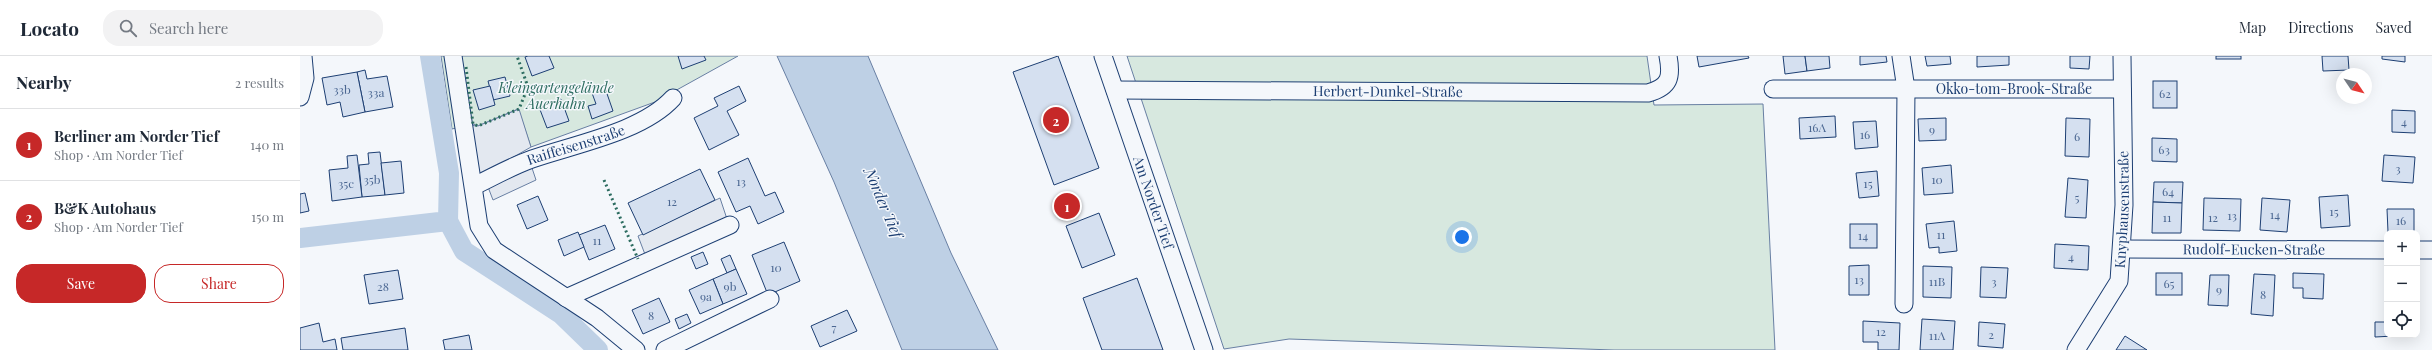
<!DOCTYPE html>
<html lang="en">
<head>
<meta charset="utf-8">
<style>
  body { margin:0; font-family:"Playfair Display",serif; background:#f2f2f3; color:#1f2937 }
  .controls { position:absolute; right:12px; bottom:12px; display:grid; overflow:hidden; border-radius:8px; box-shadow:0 4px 16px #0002 }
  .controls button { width:36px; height:36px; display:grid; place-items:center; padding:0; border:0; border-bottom:1px solid #e0e1e3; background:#fff; color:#1f2937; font:20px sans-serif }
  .compass { position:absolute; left:2036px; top:12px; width:36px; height:36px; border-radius:50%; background:#fff; box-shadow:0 4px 16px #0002; rotate:125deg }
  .you { position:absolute; left:1162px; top:181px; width:14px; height:14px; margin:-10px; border:3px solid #fff; border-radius:50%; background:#1a73e8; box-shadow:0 0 0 6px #1a73e833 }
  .badge { display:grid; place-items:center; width:26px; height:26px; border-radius:50%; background:#c62828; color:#fff; font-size:13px; font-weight:700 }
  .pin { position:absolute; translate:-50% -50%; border:2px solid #fff; box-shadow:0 1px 4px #0006 }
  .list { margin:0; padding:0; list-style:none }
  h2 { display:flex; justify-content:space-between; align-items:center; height:52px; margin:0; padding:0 16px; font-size:17px }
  h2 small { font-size:13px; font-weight:400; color:#747a83 }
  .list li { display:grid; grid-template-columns:26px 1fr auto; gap:12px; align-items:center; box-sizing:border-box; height:72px; padding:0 16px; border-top:1px solid #e0e1e3 }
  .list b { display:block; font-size:15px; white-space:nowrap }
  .list p { margin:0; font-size:13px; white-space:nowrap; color:#747a83 }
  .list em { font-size:13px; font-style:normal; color:#747a83 }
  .actions { display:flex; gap:8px; padding:12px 16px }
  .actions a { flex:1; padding:9px 0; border:1px solid #c62828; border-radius:16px; text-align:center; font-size:14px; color:#c62828 }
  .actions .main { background:#c62828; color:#fff }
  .icon { flex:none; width:22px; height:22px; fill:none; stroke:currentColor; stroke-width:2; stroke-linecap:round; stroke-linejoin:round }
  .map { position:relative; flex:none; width:2132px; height:294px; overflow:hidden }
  header { display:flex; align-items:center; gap:24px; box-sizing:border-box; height:56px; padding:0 20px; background:#fff; border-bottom:1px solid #e0e1e3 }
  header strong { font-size:19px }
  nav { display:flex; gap:22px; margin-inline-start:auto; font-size:14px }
  .search { width:280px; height:36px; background:#f2f2f3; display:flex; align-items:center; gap:10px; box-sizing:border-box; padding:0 14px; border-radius:16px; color:#747a83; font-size:15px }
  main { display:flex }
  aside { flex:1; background:#fff }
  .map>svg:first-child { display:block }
  .green { fill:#d7e8df; stroke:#687fa3 }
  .parking { fill:#e3e8f0; stroke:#687fa3 }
  .water { fill:#bed0e5; stroke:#687fa3 }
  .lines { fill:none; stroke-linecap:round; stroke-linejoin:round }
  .canal { stroke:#bed0e5; stroke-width:20 }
  .building { fill:#d5e0f0; stroke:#1d3f73 }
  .street-casing { stroke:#1d3f73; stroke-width:19 }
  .street { stroke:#f4f7fb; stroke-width:17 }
  .hedge { stroke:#2c6c60; stroke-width:3; stroke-dasharray:2 3; stroke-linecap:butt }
  .labels { text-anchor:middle; stroke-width:3; stroke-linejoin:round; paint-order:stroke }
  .number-label { font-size:12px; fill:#4b6792 }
  .park-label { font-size:14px; font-style:italic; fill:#2c6c60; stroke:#f4f7fb }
  .street-label { font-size:14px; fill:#1d3f73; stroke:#f4f7fb }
  .water-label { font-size:15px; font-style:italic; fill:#1d3f73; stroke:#f4f7fb }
</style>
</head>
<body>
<header>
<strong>Locato</strong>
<div class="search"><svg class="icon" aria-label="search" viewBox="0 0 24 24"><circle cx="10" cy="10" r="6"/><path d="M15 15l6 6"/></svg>Search here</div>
<nav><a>Map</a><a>Directions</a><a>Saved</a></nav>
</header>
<main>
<aside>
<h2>Nearby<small>2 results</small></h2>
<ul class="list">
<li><span class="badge">1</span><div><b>Berliner am Norder Tief</b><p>Shop · Am Norder Tief</p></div><em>140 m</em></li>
<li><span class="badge">2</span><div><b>B&amp;K Autohaus</b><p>Shop · Am Norder Tief</p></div><em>150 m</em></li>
</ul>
<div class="actions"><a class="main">Save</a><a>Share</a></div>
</aside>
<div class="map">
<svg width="2132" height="294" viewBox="0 0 2132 294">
  <rect width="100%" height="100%" fill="#f4f7fb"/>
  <!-- green -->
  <g class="green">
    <path d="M141,0H438L355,46L231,91L218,53L178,70L173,68L152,73Z"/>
    <path d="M827,0H1347L1354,49L1463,48L1475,294H1314L989,283L924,293Z"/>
  </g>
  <!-- parking -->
  <g class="parking">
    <path d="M219,53L231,91L177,122L167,69L178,70Z"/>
    <path d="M232,112L236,124L193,144L188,131Z"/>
    <path d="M420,142L428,166L346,201L338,180Z"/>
  </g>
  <!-- water -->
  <path class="water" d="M477,0H568L651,197L698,294H602L534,126Z"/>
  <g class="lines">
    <!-- canal -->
    <g class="canal">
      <path d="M148,165L164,195L261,258L298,294"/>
      <path d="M0,182L148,165L149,117L130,0"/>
    </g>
  </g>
  <!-- building -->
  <g class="building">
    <path d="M228,0H249L254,12L232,20L225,1Z"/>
    <path d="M378,0H404L406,4L382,13Z"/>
    <path d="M758,0L799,112L754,129L713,16Z"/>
    <path d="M1397,0H1448L1449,2L1399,11Z"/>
    <path d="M1483,0H1505L1507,15L1485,18Z"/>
    <path d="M1505,0H1529L1530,12L1507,15Z"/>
    <path d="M1560,0H1586L1587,6L1560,9Z"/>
    <path d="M1625,0H1650L1651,8L1627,10Z"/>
    <path d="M1677,0H1709V9L1677,11Z"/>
    <path d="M1770,0H1790L1789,13L1770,12Z"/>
    <rect x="1916" y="0" width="25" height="3"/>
    <path d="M2022,0H2048L2049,14L2023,15Z"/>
    <path d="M2082,0H2105V6L2082,3Z"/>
    <path d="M65,14L67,23L87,20L93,51L65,56L57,16Z"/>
    <path d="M57,16L65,56L43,61L40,46L27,49L22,22Z"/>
    <path d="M205,21L210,40L193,44L188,25Z"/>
    <rect x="1853" y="25" width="24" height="27"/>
    <path d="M190,30L195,49L179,54L173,34Z"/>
    <path d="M439,30L446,45L427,55L439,79L409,94L394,62L418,50L414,42Z"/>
    <path d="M305,32L313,55L292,63L288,50L296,48L292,37Z"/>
    <path d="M261,43L269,65L247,72L239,51Z"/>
    <path d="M2092,54L2115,55V77L2092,76Z"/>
    <path d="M1535,60L1536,81L1500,83L1499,62Z"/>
    <path d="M1646,62V84L1619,85L1618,63Z"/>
    <path d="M1766,62L1790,63L1789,101L1765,100Z"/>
    <path d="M1576,65L1578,91L1555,93L1553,66Z"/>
    <path d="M1852,82L1877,83V106L1852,105Z"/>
    <path d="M80,96L85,139L62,141L59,109L69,108L68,97Z"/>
    <path d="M57,99L62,141L32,145L29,114L48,112L47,100Z"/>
    <path d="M2084,99L2115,101L2113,127L2082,125Z"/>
    <path d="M448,102L465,140L475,136L484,156L458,168L450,150L436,156L418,116Z"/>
    <path d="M101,105L104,137L85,139L81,107Z"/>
    <path d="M1651,109L1653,137L1624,139L1622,112Z"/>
    <path d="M400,113L415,144L343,179L328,147Z"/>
    <path d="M1577,115L1579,140L1559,142L1556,117Z"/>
    <path d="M1768,122L1788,124L1786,162L1765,161Z"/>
    <path d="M1854,126H1883L1882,147L1853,146Z"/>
    <path d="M5,137L9,155L0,157V138Z"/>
    <path d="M2048,139L2050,170L2021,172L2019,141Z"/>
    <path d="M238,140L248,164L227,173L217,149Z"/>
    <path d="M1904,142L1941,143L1940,175L1903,174Z"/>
    <path d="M1962,142L1990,144L1987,176L1960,174Z"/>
    <path d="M1853,146L1882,147L1881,177H1852Z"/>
    <path d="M2087,153H2114V176H2088Z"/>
    <path d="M799,157L815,199L782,212L766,170Z"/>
    <path d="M1654,165L1657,195L1639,197V191L1629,192L1626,168Z"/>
    <rect x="1550" y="168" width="27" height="24"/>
    <path d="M305,169L315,193L289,204L279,179Z"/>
    <path d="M278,176L284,191L264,200L258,184Z"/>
    <path d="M484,186L500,225L468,239L452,199Z"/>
    <path d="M1755,188L1789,190L1788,214L1754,212Z"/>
    <path d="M403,196L408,208L396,213L391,201Z"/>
    <path d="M430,199L436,213L427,217L421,203Z"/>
    <path d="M1569,209V239H1549V210Z"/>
    <path d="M1623,210L1652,211L1651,242L1623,241Z"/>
    <path d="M1681,211L1708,212L1706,242L1680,241Z"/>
    <path d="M436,213L447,238L423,248L413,223Z"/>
    <path d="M98,214L103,243L69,248L64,219Z"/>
    <rect x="1856" y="217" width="26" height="22"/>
    <path d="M1993,217L2024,218L2023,243L2003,242V232H1993Z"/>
    <path d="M1954,218L1975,219L1973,260L1951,258Z"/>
    <path d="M1910,219H1929L1928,250L1908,249Z"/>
    <path d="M837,222L863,294H802L783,242Z"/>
    <path d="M413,223L423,248L400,258L389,234Z"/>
    <path d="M359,242L370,266L343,278L332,254Z"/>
    <path d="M547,254L557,275L520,291L511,270Z"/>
    <path d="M387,258L391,267L379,273L375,263Z"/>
    <path d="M1622,263L1655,265L1653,294H1620Z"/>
    <path d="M1563,265L1600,267L1599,294H1578V286H1563Z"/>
    <path d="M1679,266L1705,268L1703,292L1678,290Z"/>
    <path d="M2075,266H2087V279H2113L2075,281Z"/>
    <path d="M19,267L23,286L35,283L37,294H0V272Z"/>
    <path d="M105,272L108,294H43L41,282Z"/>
    <path d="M169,279L172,294H145L143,284Z"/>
    <path d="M1825,280L1847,294H1816Z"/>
  </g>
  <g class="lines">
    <!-- street casing -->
    <g class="street-casing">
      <g id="street">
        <path d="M153,0L179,170L194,194L297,262L336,294"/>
        <path id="s1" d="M803,0L904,294"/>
        <path d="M1601,0L1606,33L1604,248"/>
        <path id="s2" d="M1473,33H1822"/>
        <path id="s3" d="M815,34L1348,37C1370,31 1372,21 1368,0"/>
        <path d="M0,41L5,22L3,0"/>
        <path id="s4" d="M174,130C193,121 212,110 232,103C275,88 342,76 373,42"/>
        <path id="s5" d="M1822,193L2087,194"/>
        <path d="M2117,194H2132"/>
        <path d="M266,242L430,169"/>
        <path d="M365,294L470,243"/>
        <path id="s6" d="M1776,294L1819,225L1824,149L1822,0"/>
      </g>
    </g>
    <!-- street -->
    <use href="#street" class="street"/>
    <!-- hedge -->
    <g class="hedge">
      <path d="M166,11L173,68L178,70L219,53L228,31L217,0"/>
      <path d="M304,124L338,203"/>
    </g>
  </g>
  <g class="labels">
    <!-- number labels -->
    <g class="number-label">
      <text x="42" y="38">33b</text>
      <text x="76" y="41">33a</text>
      <text x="1865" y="42">62</text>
      <text x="2104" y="70">4</text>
      <text x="1517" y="76">16A</text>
      <text x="1632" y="78">9</text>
      <text x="1565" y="83">16</text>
      <text x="1777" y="85">6</text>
      <text x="1864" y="98">63</text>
      <text x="2098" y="117">3</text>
      <text x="72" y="128">35b</text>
      <text x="1637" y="128">10</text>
      <text x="441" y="130">13</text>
      <text x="46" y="132">35c</text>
      <text x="1568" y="132">15</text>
      <text x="1868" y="140">64</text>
      <text x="1777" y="146">5</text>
      <text x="372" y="150">12</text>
      <text x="2034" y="160">15</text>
      <text x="1975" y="163">14</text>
      <text x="1932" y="164">13</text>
      <text x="1867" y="166">11</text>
      <text x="1913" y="166">12</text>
      <text x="2101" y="169">16</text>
      <text x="1641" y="183">11</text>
      <text x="1563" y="184">14</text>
      <text x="297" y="189">11</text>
      <text x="1771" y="205">4</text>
      <text x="476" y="216">10</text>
      <text x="1559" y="228">13</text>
      <text x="1637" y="230">11B</text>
      <text x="1694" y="230">3</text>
      <text x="1869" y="232">65</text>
      <text x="83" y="235">28</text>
      <text x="430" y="235">9b</text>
      <text x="1919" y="238">9</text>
      <text x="1963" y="243">8</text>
      <text x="406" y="245">9a</text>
      <text x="351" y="264">8</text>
      <text x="534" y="276">7</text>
      <text x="1581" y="280">12</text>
      <text x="1691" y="283">2</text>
      <text x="1637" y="284">11A</text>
    </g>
    <!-- park labels -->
    <g class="park-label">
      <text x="256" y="37">Kleingartengelände<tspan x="256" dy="16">Auerhahn</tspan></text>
    </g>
    <!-- street labels -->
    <g class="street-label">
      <text dy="5" stroke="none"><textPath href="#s2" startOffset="241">Okko-tom-Brook-Straße</textPath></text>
      <text dy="5" stroke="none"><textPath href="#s3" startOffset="273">Herbert-Dunkel-Straße</textPath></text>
      <text dy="5" stroke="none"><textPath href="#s4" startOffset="110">Raiffeisenstraße</textPath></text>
      <text dy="5" stroke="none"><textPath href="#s1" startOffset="155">Am Norder Tief</textPath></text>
      <text dy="5" stroke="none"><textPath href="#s6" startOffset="153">Knyphausenstraße</textPath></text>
      <text dy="5" stroke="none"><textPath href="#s5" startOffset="132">Rudolf-Eucken-Straße</textPath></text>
    </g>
    <!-- water labels -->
    <g class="water-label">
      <text transform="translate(583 147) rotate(67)" y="5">Norder Tief</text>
    </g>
  </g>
</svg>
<div class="controls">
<button>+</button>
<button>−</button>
<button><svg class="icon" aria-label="locate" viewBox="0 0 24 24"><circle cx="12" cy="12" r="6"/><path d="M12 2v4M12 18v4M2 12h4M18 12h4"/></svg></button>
</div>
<svg class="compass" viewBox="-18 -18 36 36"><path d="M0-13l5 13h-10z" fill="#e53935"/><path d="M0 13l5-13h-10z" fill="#747a83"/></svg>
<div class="you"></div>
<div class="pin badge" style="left:767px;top:150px">1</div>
<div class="pin badge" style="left:756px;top:64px">2</div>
</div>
</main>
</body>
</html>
